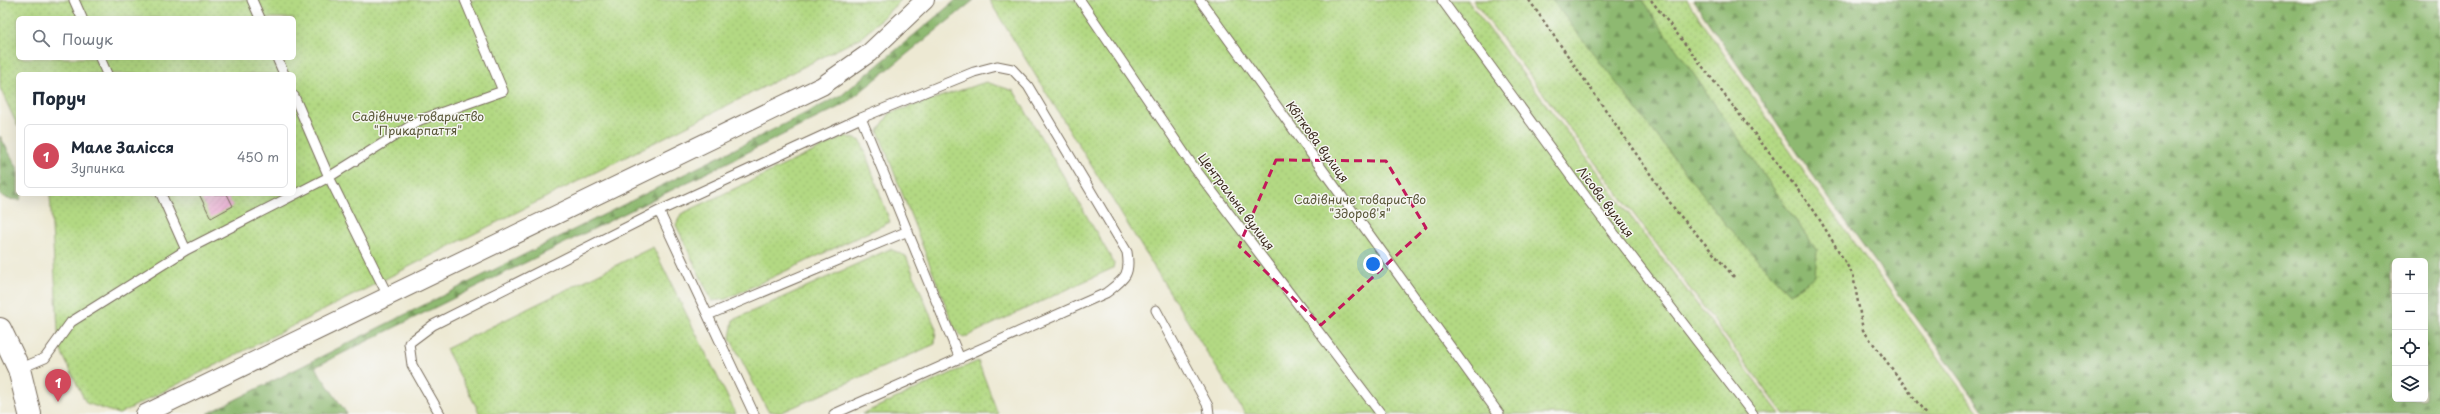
<!DOCTYPE html>
<html lang="uk">
<meta charset="utf-8">
<style>
:root{--surface:#fff;--page:#f2f2f3;--text:#1f2937;--muted:#747a83;--line:#e0e1e3;--accent:#d1495b}
body{margin:0;font-family:"Playpen Sans",sans-serif;background:var(--page);color:var(--text)}
.controls{position:absolute;right:12px;bottom:12px;display:grid;overflow:hidden;border-radius:6px;box-shadow:0 4px 16px #0002}
.controls button{width:36px;height:36px;display:grid;place-items:center;padding:0;border:0;border-bottom:1px solid var(--line);background:var(--surface);color:var(--text);font:20px sans-serif}
.you{position:absolute;left:1373px;top:264px;width:14px;height:14px;margin:-10px;border:3px solid #fff;border-radius:50%;background:#1a73e8;box-shadow:0 0 0 6px #1a73e833}
.badge{display:grid;place-items:center;width:26px;height:26px;border-radius:50%;background:var(--accent);color:#fff;font-size:13px;font-weight:700}
.pin{position:absolute;translate:-50% -33px;filter:drop-shadow(0 1px 2px #0008)}
.pin::after{content:'';position:absolute;top:21px;width:14px;height:12px;background:inherit;clip-path:polygon(0 0,100% 0,50% 100%)}
.list{margin:0;padding:0;list-style:none}
h2{display:flex;justify-content:space-between;align-items:center;height:52px;margin:0;padding:0 16px;font-size:17px}
h2 small{font-size:13px;font-weight:400;color:var(--muted)}
.list li{display:grid;grid-template-columns:26px 1fr auto;gap:12px;align-items:center;box-sizing:border-box;height:64px;margin:0 8px 8px;padding:0 8px;border:1px solid var(--line);border-radius:6px}
.list b{display:block;font-size:15px;white-space:nowrap}
.list p{margin:0;font-size:13px;white-space:nowrap;color:var(--muted)}
.list em{font-size:13px;font-style:normal;color:var(--muted)}
.icon{flex:none;width:22px;height:22px;fill:none;stroke:currentColor;stroke-width:2;stroke-linecap:round;stroke-linejoin:round}
.map{position:relative;flex:none;width:2440px;height:414px;overflow:hidden}
.search{position:absolute;background:var(--surface);box-shadow:0 4px 16px #0002;left:16px;top:16px;width:280px;height:44px;display:flex;align-items:center;gap:10px;box-sizing:border-box;padding:0 14px;border-radius:6px;color:var(--muted);font-size:15px}
.panel{position:absolute;background:var(--surface);box-shadow:0 4px 16px #0002;left:16px;top:72px;width:280px;height:124px;border-radius:6px}
.map>svg:first-child{display:block}
.grass{fill:url(#grass-dots);stroke:#778250;fill-rule:evenodd}
.forest{fill:url(#forest-firs);stroke:#647248;fill-rule:evenodd}
.building{fill:url(#building-hatch)}
.lines{fill:none;stroke-linecap:round;stroke-linejoin:round}
.service-casing{stroke:#796d5d;stroke-width:11}
.minor-casing{stroke:#796d5d;stroke-width:20}
.secondary-casing{stroke:#796d5d;stroke-width:24}
.path{stroke:#796d5d;stroke-width:2.5;stroke-dasharray:3 3;stroke-linecap:butt}
.service{stroke:#fff;stroke-width:9}
.minor{stroke:#fff;stroke-width:18}
.secondary{stroke:#fff;stroke-width:22}
.marked{fill:none;stroke:#c2185b;stroke-width:3;stroke-dasharray:8 5;stroke-linejoin:round}
.labels{text-anchor:middle;stroke-width:3;stroke-linejoin:round;paint-order:stroke}
.park-label{font-size:12px;fill:#595637;stroke:#f6f6f2}
.street-label{font-size:12px;fill:#3b2a1e;stroke:#f6f6f2}
</style>
<div class="map">
<svg width="2440" height="414" viewBox="0 0 2440 414">
<defs>
<pattern id="grass-dots" width="8" height="8" patternUnits="userSpaceOnUse"><rect width="8" height="8" fill="#b3d983"/><path d="M2 2h.1M6 6h.1" fill="none" stroke="#9bba71" stroke-width="1.8" stroke-linecap="round"/></pattern>
<pattern id="forest-firs" width="22" height="20" patternUnits="userSpaceOnUse"><rect width="22" height="20" fill="#8eb971"/><path d="M5 1l3.5 6h-7zM16 11l3.5 6h-7z" fill="#75975c"/></pattern>
<pattern id="building-hatch" width="6" height="6" patternUnits="userSpaceOnUse"><rect width="6" height="6" fill="#eda6d2"/><path d="M-1 1l2-2M0 6l6-6M5 7l2-2" fill="none" stroke="#c187aa"/></pattern>
</defs>
<rect width="100%" height="100%" fill="#f6f6f2"/>
<filter id="ink" filterUnits="userSpaceOnUse"><feTurbulence type="fractalNoise" baseFrequency=".025" numOctaves="2"/><feDisplacementMap in="SourceGraphic" scale="8" xChannelSelector="R" yChannelSelector="G"/><feConvolveMatrix kernelMatrix="1 2 1 2 8 2 1 2 1" color-interpolation-filters="sRGB"/></filter>
<filter id="wash" filterUnits="userSpaceOnUse"><feTurbulence type="fractalNoise" baseFrequency=".012" numOctaves="4" result="noise"/><feDisplacementMap in="SourceGraphic" scale="16" xChannelSelector="R" yChannelSelector="G"/><feGaussianBlur stdDeviation="0.9" result="paint"/><feColorMatrix in="noise" values="0 0 0 0 0 0 0 0 0 0 0 0 0 0 0 0 0 1.4 0 .05"/><feComposite in="paint" operator="in"/></filter>
<g filter="url(#wash)">
<rect width="100%" height="100%" fill="#ede9d3"/>
<path class="grass" d="M0,0H901L862,37L119,414L86,403L59,347L50,194H294V74H18V127L0,88ZM18,18H294V58H18Z
M989,0H1467L1780,414H1245Z
M1473,0H1687L1819,194L1980,414H1784Z
M986,82L1014,91L1114,263L1113,268L963,338L954,327L878,131L890,113Z
M846,136L861,141L890,222L726,299L712,301L676,225L681,214Z
M653,247L736,414H480L446,349Z
M890,249L906,256L936,329L935,344L780,413L768,411L730,338L733,320Z
M978,361L998,414H862Z"/>
<path class="forest" d="M956,0H974L845,104L315,367L347,414H207L842,95Z
M1552,0H1642L1817,251L1815,276L1789,294L1726,225Z
M1693,0H2440V414H1986L1823,190ZM2395,261H2425V399H2395Z
M0,136L18,169V194H22L20,200L8,199L0,195Z"/>
<g id="blocks">
<path class="building" d="M199,194H227L233,206L211,218Z"/>
</g>
</g>
<g filter="url(#ink)">
<use href="#blocks" fill-opacity="0" stroke="#796d5d" stroke-width="1"/>
<g class="lines">
<g class="service-casing">
<path id="service" d="M74,0L82,18
M252,0L260,18
M1080,0L1193,166L1381,414
M1200,0L1499,414
M1442,0L1589,201L1753,414
M100,58L107,74
M277,58L284,74
M294,96L329,177L388,296
M861,118L960,359
M161,194L186,250
M659,211L754,414
M1156,310L1208,406L1209,414
M708,315L908,231
M19,369L45,358L71,322L186,250L329,177L420,120L503,91L465,0
M440,414L412,365L409,343L433,325L659,211L861,118L974,72L997,66L1012,69L1028,86L1127,252C1131,276 1124,279 1106,293L834,414"/>
</g>
<g class="minor-casing">
<path id="minor" d="M145,414L822,86L869,53L925,0"/>
</g>
<g class="secondary-casing">
<path id="secondary" d="M0,329L19,369L30,414"/>
</g>
<path class="path" d="M1529,0L1676,211L1736,279
M1651,0L1815,212L1853,275L1863,330L1926,414"/>
<use href="#service" class="service"/>
<use href="#minor" class="minor"/>
<use href="#secondary" class="secondary"/>
</g>
</g>
<path class="marked" d="M1276,160L1386,161L1426,228L1321,325L1239,246Z"/>
<g class="labels">
<g class="park-label">
<text x="418" y="121">Садівниче товариство<tspan x="418" dy="14">"Прикарпаття"</tspan></text>
<text x="1360" y="204">Садівниче товариство<tspan x="1360" dy="14">"Здоров'я"</tspan></text>
</g>
<g class="street-label">
<text transform="translate(1317 142) rotate(54)" y="4">Квіткова вулиця</text>
<text transform="translate(1236 202) rotate(53)" y="4">Центральна вулиця</text>
<text transform="translate(1605 202) rotate(53)" y="4">Лісова вулиця</text>
</g>
</g>
</svg>
<div class="controls">
<button>+</button>
<button>−</button>
<button><svg class="icon" aria-label="locate" viewBox="0 0 24 24"><circle cx="12" cy="12" r="6"/><path d="M12 2v4M12 18v4M2 12h4M18 12h4"/></svg></button>
<button><svg class="icon" aria-label="layers" viewBox="0 0 24 24"><path d="M12 4l9 5-9 5-9-5zM3 14l9 5 9-5"/></svg></button>
</div>
<div class="you"></div>
<div class="pin badge" style="left:58px;top:402px">1</div>
<div class="search"><svg class="icon" aria-label="search" viewBox="0 0 24 24"><circle cx="10" cy="10" r="6"/><path d="M15 15l6 6"/></svg>Пошук</div>
<section class="panel">
<h2>Поруч<small></small></h2>
<ul class="list">
<li><span class="badge">1</span><div><b>Мале Залісся</b><p>Зупинка</p></div><em>450 m</em></li>
</ul>
</section>
</div>
